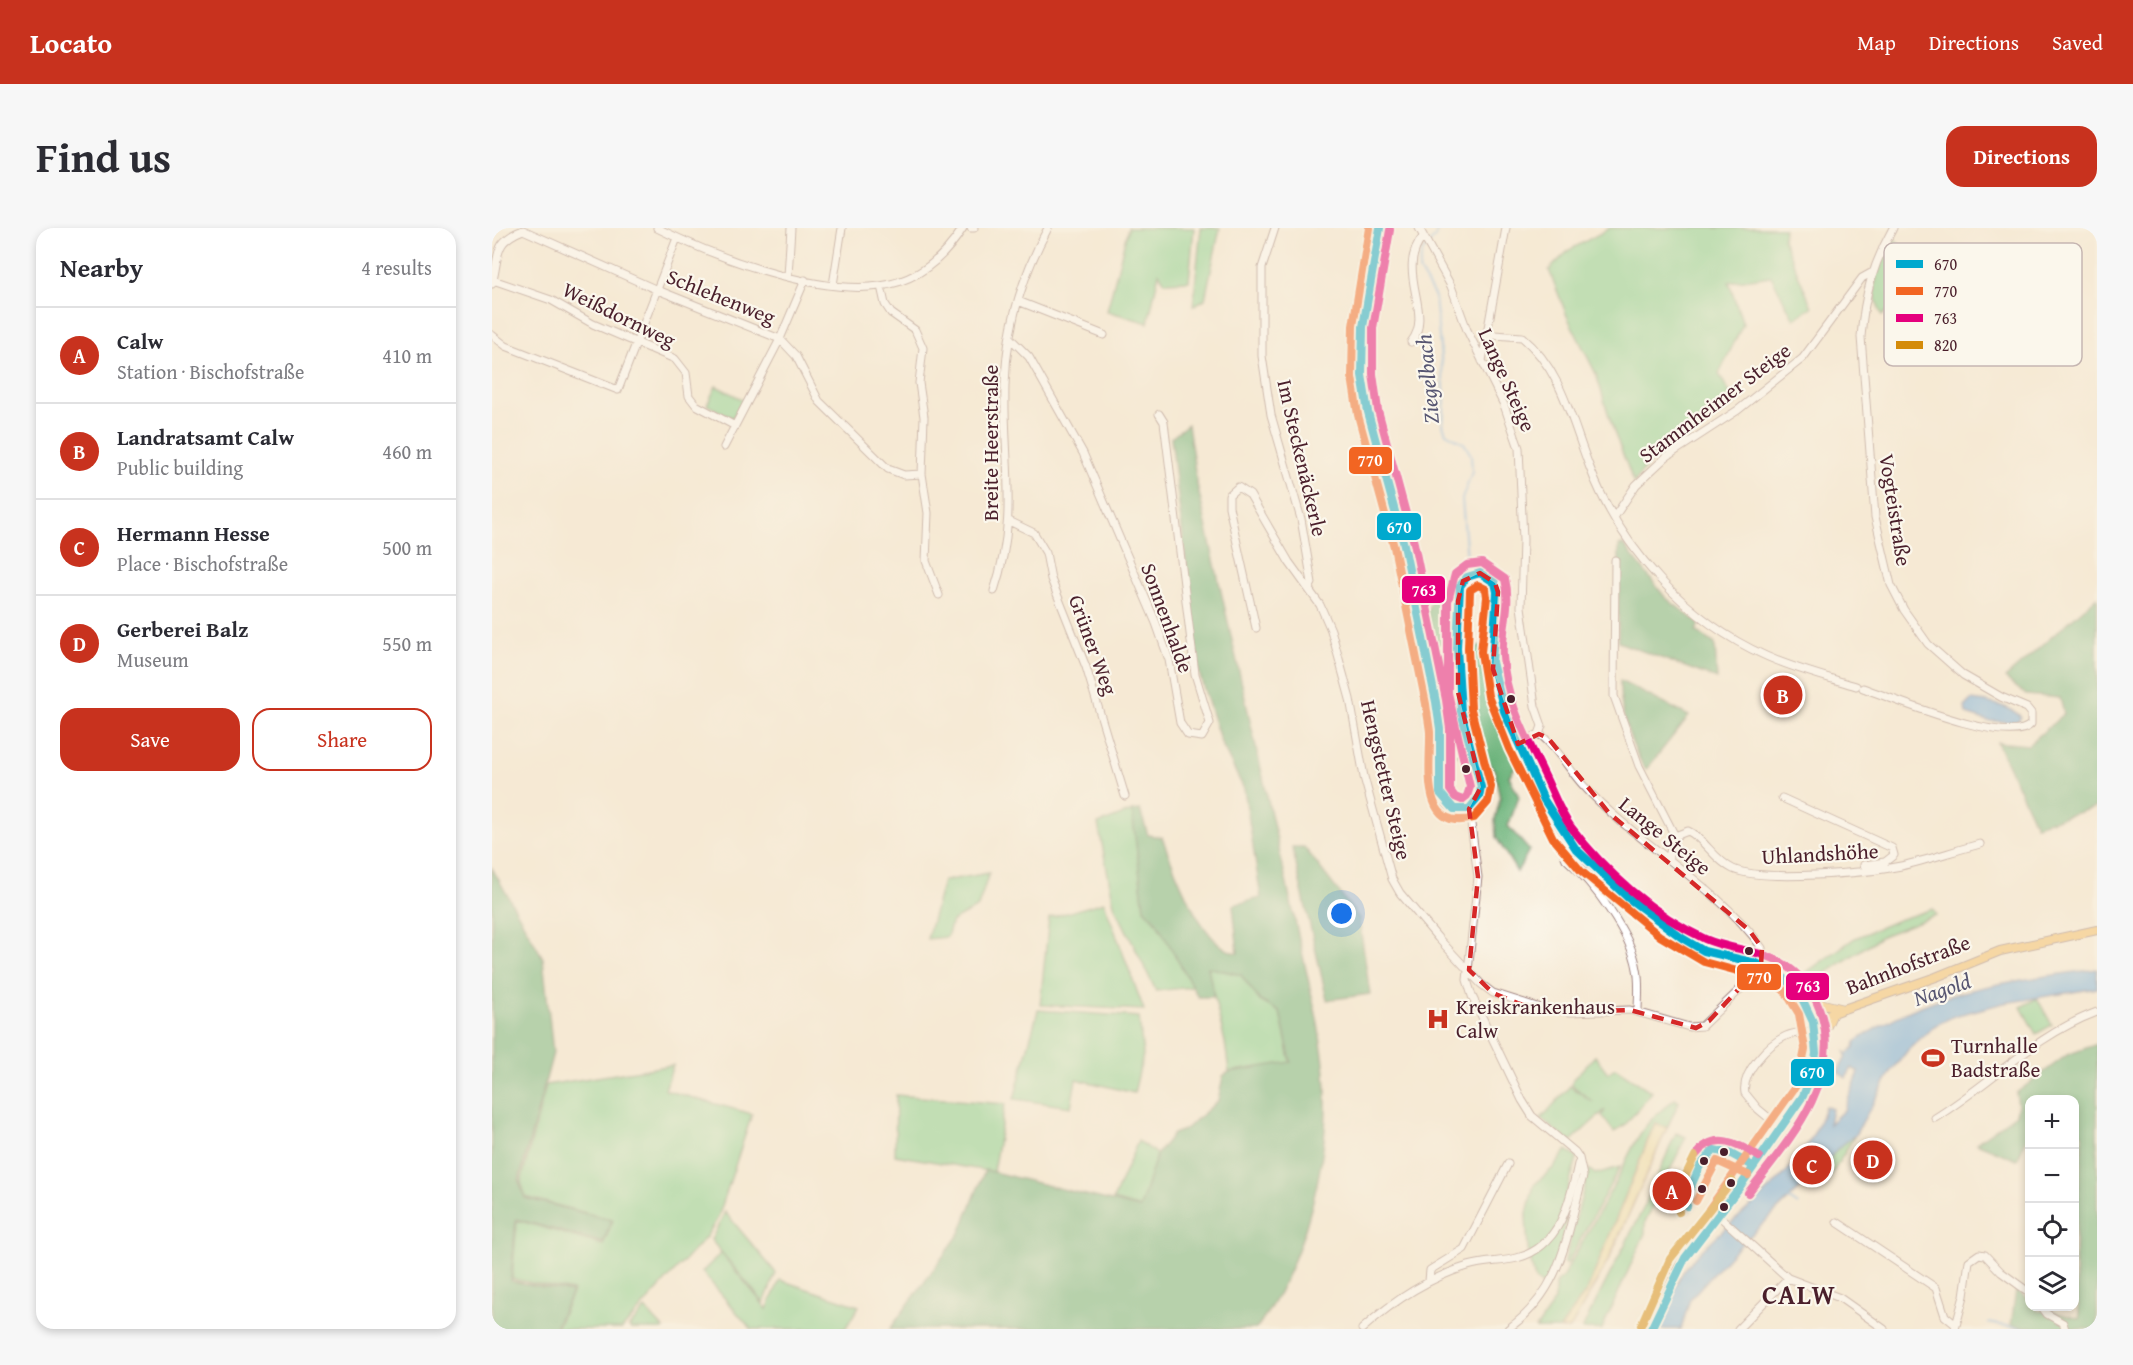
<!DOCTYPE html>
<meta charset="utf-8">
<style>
:root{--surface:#fff;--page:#f7f7f7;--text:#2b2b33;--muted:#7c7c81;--line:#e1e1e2;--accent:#c8321e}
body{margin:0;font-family:"Gentium Book Plus",serif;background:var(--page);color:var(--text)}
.controls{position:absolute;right:18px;bottom:18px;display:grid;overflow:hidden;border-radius:12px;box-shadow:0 3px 9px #0003}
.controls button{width:54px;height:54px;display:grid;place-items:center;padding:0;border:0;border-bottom:2px solid var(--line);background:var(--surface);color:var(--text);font:30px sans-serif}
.you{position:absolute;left:850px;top:686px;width:21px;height:21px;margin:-15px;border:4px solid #fff;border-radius:50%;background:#1a73e8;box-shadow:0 0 0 9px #1a73e833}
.badge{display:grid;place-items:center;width:39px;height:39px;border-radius:50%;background:var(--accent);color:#fff;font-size:20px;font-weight:700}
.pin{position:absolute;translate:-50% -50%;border:3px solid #fff;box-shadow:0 2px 6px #0006}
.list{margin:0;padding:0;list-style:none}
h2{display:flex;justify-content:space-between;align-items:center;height:78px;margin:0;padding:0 24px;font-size:26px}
h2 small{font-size:20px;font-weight:400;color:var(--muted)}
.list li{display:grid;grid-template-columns:39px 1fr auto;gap:18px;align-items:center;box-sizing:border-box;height:96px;padding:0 24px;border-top:2px solid var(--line)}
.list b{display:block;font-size:22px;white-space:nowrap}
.list p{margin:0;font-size:20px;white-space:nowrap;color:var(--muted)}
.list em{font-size:20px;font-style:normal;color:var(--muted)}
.actions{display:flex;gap:12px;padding:18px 24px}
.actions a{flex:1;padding:14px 0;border:2px solid var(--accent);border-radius:18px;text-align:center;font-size:21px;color:var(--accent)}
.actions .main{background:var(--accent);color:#fff}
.icon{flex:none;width:33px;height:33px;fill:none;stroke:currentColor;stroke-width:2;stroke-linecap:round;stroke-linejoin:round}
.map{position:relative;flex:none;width:1605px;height:1101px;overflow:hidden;border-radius:18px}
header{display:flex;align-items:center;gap:36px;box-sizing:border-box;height:84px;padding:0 30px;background:var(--accent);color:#fff}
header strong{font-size:28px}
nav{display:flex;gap:33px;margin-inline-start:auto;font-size:21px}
.intro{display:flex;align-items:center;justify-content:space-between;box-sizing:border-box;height:144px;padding:0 36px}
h1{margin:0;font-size:42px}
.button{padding:15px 27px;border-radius:18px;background:var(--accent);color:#fff;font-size:21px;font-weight:700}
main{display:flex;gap:36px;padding:0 36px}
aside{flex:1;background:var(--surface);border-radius:18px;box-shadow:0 3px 9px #0003}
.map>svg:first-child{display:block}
.green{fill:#84d18f;stroke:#67785d;stroke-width:1.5}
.forest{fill:#6bb37a;stroke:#5a6952;stroke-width:1.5}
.sand{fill:#eeda9e;stroke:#9c7c64;stroke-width:1.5}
.water{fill:#6ba9dd;stroke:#5a6484;stroke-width:1.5}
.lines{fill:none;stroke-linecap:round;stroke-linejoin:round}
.stream{stroke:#6ba9dd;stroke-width:2}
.minor-casing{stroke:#a08480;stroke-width:9}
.major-casing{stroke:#a08480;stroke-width:10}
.minor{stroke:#fff;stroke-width:7}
.major{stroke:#f5c16b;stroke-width:8}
.bus-1-casing{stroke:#fbf7ec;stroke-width:12}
.bus-2-casing{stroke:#fbf7ec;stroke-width:12}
.bus-3-casing{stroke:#fbf7ec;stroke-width:12}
.bus-4-casing{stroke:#fbf7ec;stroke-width:12}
.bus-1{stroke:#00a9ce;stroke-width:8}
.bus-2{stroke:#f26522;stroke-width:8}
.bus-3{stroke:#e5007d;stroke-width:8}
.bus-4{stroke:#d48b09;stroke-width:8}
.marked{fill:none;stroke:#d62828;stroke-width:4.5;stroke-dasharray:12 8;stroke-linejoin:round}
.bus-dot{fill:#4a1f2b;stroke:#fbf7ec;stroke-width:2}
.labels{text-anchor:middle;stroke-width:4.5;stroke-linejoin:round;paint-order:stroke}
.street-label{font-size:21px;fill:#4a1f2b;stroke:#fbf7ec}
.poi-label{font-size:21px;fill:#4a1f2b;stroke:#fbf7ec;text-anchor:start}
.water-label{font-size:22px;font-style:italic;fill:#575672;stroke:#fbf7ec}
.district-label{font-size:27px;font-weight:bold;letter-spacing:1.5px;fill:#4a1f2b;stroke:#fbf7ec}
.key{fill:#fbf7ec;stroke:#c6b6b2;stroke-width:1.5}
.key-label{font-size:16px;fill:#4a1f2b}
.line-badge{stroke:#fbf7ec;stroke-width:2}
.badge-label{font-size:16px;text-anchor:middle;font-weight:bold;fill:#fff}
</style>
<header>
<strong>Locato</strong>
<nav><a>Map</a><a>Directions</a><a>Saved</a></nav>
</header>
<div class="intro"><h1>Find us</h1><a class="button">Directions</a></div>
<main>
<aside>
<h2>Nearby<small>4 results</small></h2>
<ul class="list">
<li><span class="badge">A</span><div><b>Calw</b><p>Station · Bischofstraße</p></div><em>410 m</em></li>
<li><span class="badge">B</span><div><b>Landratsamt Calw</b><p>Public building</p></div><em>460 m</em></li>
<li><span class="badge">C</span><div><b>Hermann Hesse</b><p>Place · Bischofstraße</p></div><em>500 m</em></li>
<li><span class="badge">D</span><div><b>Gerberei Balz</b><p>Museum</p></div><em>550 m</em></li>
</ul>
<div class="actions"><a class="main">Save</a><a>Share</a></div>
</aside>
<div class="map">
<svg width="1605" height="1101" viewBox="0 0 1605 1101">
<rect width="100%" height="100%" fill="#fbf7ec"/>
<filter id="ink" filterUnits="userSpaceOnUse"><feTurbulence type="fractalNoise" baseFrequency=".0167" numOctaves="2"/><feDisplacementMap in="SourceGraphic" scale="12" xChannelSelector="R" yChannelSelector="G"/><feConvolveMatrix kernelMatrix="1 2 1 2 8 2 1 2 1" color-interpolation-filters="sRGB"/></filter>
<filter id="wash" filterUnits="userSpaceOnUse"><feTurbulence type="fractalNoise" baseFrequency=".008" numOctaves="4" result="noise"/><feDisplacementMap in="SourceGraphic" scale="24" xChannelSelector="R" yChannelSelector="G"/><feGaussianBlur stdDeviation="1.35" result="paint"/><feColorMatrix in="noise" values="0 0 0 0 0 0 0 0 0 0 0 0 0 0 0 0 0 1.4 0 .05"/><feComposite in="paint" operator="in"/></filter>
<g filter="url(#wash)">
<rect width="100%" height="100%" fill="#f6e9d4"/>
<path class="green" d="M636,0H702L697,53L673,54L667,45L656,95L615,83Z
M709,0H728L713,71L701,78Z
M1118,0H1292L1291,11L1320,79L1302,91L1279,48L1237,54L1251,96L1227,146L1244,176L1169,224L1158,233L1142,255L1121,201L1104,146L1075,88L1057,42L1077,22Z
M1401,10L1435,45L1390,88C1375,58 1387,38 1401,10Z
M224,158L252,172L240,190L215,177Z
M640,583L652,681L664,693L701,759L664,763L622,677L606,596Z
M497,645L486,679L460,693L455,709L435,711L451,653Z
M612,674L652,782L548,777L557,690Z
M1441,681L1444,687L1390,708L1319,755L1312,746L1363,710L1406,692Z
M715,739L749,747L768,773L788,784L799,835L737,844L733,814Z
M1545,770L1560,797L1544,806L1529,779Z
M546,782L647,789L651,827L642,865L584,851L579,879L522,871Z
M1103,828L1116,845L1123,840L1160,864L1133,897L1122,904L1110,888L1113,882L1078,914L1049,891L1078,858L1101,874L1080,857L1081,851Z
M181,837L173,862L260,886L226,990L214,1009L130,1101H64L81,1063L20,1051L25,992L111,1017L121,992L34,969L29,954L54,857Z
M404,867L513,876L501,944L403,927Z
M1183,871L1187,874L1175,900L1163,895L1096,1061L1068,1101H1044L1063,1072V1056L1070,1050C1087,1020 1104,990 1120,960C1143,919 1142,901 1183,871Z
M1184,905L1194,909L1153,994V1005L1110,1101H1090L1152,979Z
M1363,907L1336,953L1332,946L1334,941L1330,940L1345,921Z
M646,913L665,926L648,980L621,972Z
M1075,922L1085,930L1068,988L1075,991L1061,1047L1055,1059L1043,1052L1036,1021L1034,989L1042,957L1061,940Z
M1128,939L1075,1036L1072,1035L1097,941L1103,946Z
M233,984L284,1045L272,1075L219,1012Z
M229,1025L275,1081L288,1052L367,1078L353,1101H259L210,1044Z
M153,1081L172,1101H139L137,1099Z"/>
<path class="forest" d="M696,196L705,256L826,795C828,811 832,828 833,845C840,926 813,1036 764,1101H398L468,1005L493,942L648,980L665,926L681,906L692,902L726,873L731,848L737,844L799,834L788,784L768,773L749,747L716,739L722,769H706L664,693L652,681L640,583L648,582L656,607L670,609C682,640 710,721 746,725L741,677L769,670L752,561L729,515L707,445L679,209Z
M1127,317H1132L1173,369L1207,396L1204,403L1223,416L1225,451L1126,414Z
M965,349L959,363V470L969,527L957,526L955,491L935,383L947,355Z
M1605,369V579L1544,597L1505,514L1536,517L1572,486L1568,470L1534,467L1513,450Z
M990,418L999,476L1026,535L1017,548L1027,569L1016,598L1037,622L1025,644L1004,609L1003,591L1008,571L1003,544L990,524L977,477L976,428L984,419Z
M1128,453L1197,488L1154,542C1138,517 1127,482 1128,453Z
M800,619H812L867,690L878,766L835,772Z
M0,640L51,730L61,825L27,953L33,970L120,992L111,1015L24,991L19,1053L80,1064L62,1101H0Z
M1605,816V1101H1553L1519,1097L1524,1062L1537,1071L1538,1078L1543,1079L1546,1083L1555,1082L1588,1091C1578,1029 1586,969 1591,907L1583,898L1582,872H1538L1537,909L1533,914L1525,932L1484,915L1524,886L1526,877L1524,865L1575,827Z"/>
<path class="sand" d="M1163,895L1175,900L1117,1031L1078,1101H1068L1096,1061Z"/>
<path class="water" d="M1479,472C1494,473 1519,478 1529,489L1525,494L1496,493L1474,486L1473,478Z
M1605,741V760L1512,775L1462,788L1442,798L1416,822L1399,844L1363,907L1345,921L1330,940L1239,1026L1198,1071L1189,1101H1166C1175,1079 1182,1053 1198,1035C1244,982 1312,950 1333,878L1340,881L1337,896L1352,882L1367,844L1360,840L1354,850L1346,844L1354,829L1353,824L1355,826L1362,820L1363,814C1439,760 1515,754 1605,741Z"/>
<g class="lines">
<path class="stream" d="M946,0L943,9L930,24L927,42L943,69L953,170L951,197L954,205L972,215L979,227L980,244L970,271L975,331
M1296,970L1306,977
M1495,1095L1535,1101"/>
</g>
</g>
<g filter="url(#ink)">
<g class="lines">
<g class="minor-casing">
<path id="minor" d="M165,0C223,29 324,67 388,58C425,53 452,30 471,0
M479,0H482
M783,0L770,40V128L779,187L809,291L820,355L817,361
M927,0L959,58L975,102L1012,177L1027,220L1031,312L1029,379L1043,478L1050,498L1047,506L1026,516
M296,48L299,0
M1,52L59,72L101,96L183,131L194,145L197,168L204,177L243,198
M0,56C8,28 0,14 31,2L163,61L288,111L304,128L327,173L396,241L412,247L430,246
M341,57L350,0
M389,58L393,76L399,85L423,102L431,120L427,155L432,189L430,246L436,285L434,333L447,367
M526,73L612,107
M0,107L14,118L126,162L185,10
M996,109L1002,107L1030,109C1070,142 1080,195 1098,240C1129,321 1195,393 1274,428C1303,441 1334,449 1364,458
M518,110L537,129L591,225L664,395L677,432L688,495L696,507L710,509L718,495L703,446L672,194L667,186
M919,114C943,85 902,43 931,9
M990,133L1014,0
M232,219L288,111L313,52
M1123,288L1144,257L1174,229L1246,182L1311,130L1370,50L1379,45
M517,293L542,305L554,325L559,351L594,439L633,568
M1123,332L1122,468L1147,538L1183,608L1176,631
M502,363C527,288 511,233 513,158C514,103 530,48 556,0
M764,400L737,279V267L746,259L758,267L797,334L828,377L839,402L858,471L872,549L900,651L908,665L946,710L989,756L1001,765L1045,779L1078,784L1138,782L1197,799L1210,798L1263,747L1269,737L1270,720C1223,654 1145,617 1091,557C1079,544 1060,513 1047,506
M1371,460C1399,470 1519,520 1539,496V485L1535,480L1509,469L1471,447L1436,416L1412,382L1399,357L1383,289L1369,109C1372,68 1381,36 1401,0
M1290,570L1400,620L1402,627L1393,634L1372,637
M977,581L986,649L975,752L980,768L1030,872L1040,888L1083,924L1087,930L1091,948C1074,1008 1071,1062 1016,1101
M1183,608L1196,603C1211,609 1222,632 1241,641C1270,654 1375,645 1409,638C1436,632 1461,623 1488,616
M1079,616L1072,626L1074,631C1101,655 1139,705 1145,741C1148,755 1146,770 1146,784
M1443,890C1498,856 1543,807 1605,784
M1289,900L1266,881L1253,865C1249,845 1276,816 1294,808C1303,804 1312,804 1322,803
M1226,987L1296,1050L1348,1070L1392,1101
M1345,994L1444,1060L1453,1088L1464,1097
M937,1053L938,1042L972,1021L1016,936
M1549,1078L1555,1086L1571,1095L1573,1101
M870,1101C900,1074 936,1050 976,1038C992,1033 1009,1034 1025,1030C1068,1019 1078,974 1086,936
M1246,1101L1296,1050
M1463,1101L1472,1068L1477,1033L1487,1026L1493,1027L1509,1044L1538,1065"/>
</g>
<g class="major-casing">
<path id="major" d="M888,0L871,99L870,147L876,184L912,317L944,474L948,501V565L956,577L962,581H977L987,569L989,559L969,483L965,420L968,358L975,349L988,345L1003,355C1012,379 998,408 1000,434C1004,486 1061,603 1099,637C1132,667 1165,697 1204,719C1225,730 1250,730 1273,738C1313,752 1330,801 1322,840C1316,867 1297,888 1282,910C1266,932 1252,955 1235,976C1223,991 1210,1004 1199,1020C1181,1045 1171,1073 1159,1101
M1311,771L1352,781
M1320,792L1444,749L1508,723L1605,702
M1325,820L1341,785"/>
</g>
<use href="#minor" class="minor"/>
<use href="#major" class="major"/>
<g class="bus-1-casing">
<path id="bus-1" d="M888,0L871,99L870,147L876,184L912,317L944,474L948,501V565L962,581H977L987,569L989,559L969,483L965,420L968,358L975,349L988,345L1003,355L1005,364L1000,434L1012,483L1052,572L1084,621L1136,670L1190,710L1212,723L1264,735L1287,745L1308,766L1321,794L1324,825L1322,840L1311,868L1247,960L1193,1030L1159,1101
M1195,978L1192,974L1208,938L1222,922L1239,926L1261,938"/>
</g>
<g class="bus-2-casing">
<path id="bus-2" d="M877,0L861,98L860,149L866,187L902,319L934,476C935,485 937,495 938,504C939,536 926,605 982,590L996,574L999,559L979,481L976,420L978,362L986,357L994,361L995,369L989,424L996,468L1017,521L1061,610L1089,643L1168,708L1212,734L1275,751L1293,763L1307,786L1313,821L1306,855L1217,981
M1204,973L1225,933L1256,947"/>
</g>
<g class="bus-3-casing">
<path id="bus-3" d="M898,2L881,100V146L886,182L922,315L954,472L958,501V562L963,569L970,572L975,568L978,559L956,465V373L963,346L975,337L990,335L1013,351C1020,378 1009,401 1011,428C1013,470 1034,508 1052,546C1061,564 1067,583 1079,599C1112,643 1163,688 1213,711C1240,723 1270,721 1295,738C1312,750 1324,768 1330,789C1349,857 1294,915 1256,965
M1204,927C1222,902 1246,915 1267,929"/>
</g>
<g class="bus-4-casing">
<path id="bus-4" d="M1187,984L1182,971L1203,928
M1149,1097L1178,1031L1240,953"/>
</g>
<use href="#bus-1" class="bus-1"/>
<use href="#bus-2" class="bus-2"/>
<use href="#bus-3" class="bus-3"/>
<use href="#bus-4" class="bus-4"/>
</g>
</g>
<path d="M0 0H1605V1101H0ZM988,345L1003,355L1006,364L1001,441L1026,516L1047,506L1056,510L1117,585L1257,702L1270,720L1269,737L1217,793L1204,800L1138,782L1078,784L1028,776L1001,765L977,742L986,649L977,581L989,559L966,464V373L971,353Z" fill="#f6e9d4" fill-opacity=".55" fill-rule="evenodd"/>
<path class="marked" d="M988,345L1003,355L1006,364L1001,441L1026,516L1047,506L1056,510L1117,585L1257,702L1270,720L1269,737L1217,793L1204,800L1138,782L1078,784L1028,776L1001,765L977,742L986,649L977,581L989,559L966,464V373L971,353Z"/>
<defs>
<g id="hospital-bare" transform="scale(1.8)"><path d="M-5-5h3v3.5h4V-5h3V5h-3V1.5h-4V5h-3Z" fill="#c8321e" stroke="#fbf7ec" stroke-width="2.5" paint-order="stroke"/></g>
<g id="stadium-bare" transform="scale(1.8)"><path d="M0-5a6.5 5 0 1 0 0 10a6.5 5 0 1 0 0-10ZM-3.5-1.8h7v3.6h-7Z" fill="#c8321e" stroke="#fbf7ec" stroke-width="2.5" paint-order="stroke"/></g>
</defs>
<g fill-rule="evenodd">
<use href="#hospital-bare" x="946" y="791"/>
<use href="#stadium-bare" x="1441" y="830"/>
</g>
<g class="bus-dot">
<circle cx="1019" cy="471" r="5"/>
<circle cx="974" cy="541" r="5"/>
<circle cx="1257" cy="723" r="5"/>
<circle cx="1232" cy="924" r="5"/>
<circle cx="1212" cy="933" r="5"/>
<circle cx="1239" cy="955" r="5"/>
<circle cx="1210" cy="961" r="5"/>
<circle cx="1232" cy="979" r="5"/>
</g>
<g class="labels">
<g class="street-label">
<text transform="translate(229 69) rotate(22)" y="7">Schlehenweg</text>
<text transform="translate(127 87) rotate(26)" y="7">Weißdornweg</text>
<text transform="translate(1015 152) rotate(66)" y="7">Lange Steige</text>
<text transform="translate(1223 175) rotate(-37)" y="7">Stammheimer Steige</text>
<text transform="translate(499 215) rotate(-90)" y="7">Breite Heerstraße</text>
<text transform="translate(810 230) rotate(77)" y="7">Im Steckenäckerle</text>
<text transform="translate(1403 282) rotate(81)" y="7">Vogteistraße</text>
<text transform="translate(675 390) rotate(70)" y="7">Sonnenhalde</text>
<text transform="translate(601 417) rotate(70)" y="7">Grüner Weg</text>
<text transform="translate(894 552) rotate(77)" y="7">Hengstetter Steige</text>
<text transform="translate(1173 608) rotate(39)" y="7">Lange Steige</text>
<text transform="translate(1328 626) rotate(-3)" y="7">Uhlandshöhe</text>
<text transform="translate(1416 737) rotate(-21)" y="7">Bahnhofstraße</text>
</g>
<g class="poi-label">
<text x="964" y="786">Kreiskrankenhaus<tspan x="964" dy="24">Calw</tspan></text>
<text x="1459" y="825">Turnhalle<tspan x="1459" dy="24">Badstraße</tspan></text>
</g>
<g class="water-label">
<text transform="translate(935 151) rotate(-95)" y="8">Ziegelbach</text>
<text transform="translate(1450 761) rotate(-19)" y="8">Nagold</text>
</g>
<g class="district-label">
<text x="1307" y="1076">CALW</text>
</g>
</g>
<rect x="1392" y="15" width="198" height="123" rx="9" class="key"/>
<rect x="1404" y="32" width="27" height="8" fill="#00a9ce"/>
<rect x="1404" y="59" width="27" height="8" fill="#f26522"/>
<rect x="1404" y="86" width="27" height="8" fill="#e5007d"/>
<rect x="1404" y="113" width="27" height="8" fill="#d48b09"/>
<g class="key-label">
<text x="1442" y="42">670</text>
<text x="1442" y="69">770</text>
<text x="1442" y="96">763</text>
<text x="1442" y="123">820</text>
</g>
<g class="line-badge">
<rect x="856" y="218" width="45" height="29" rx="6" fill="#f26522"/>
<rect x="884" y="284" width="46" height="29" rx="6" fill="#00a9ce"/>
<rect x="909" y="347" width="45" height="29" rx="6" fill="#e5007d"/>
<rect x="1244" y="735" width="46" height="28" rx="6" fill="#f26522"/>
<rect x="1293" y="744" width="45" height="29" rx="6" fill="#e5007d"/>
<rect x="1298" y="830" width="45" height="29" rx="6" fill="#00a9ce"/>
</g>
<g class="badge-label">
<text x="878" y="238">770</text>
<text x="907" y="305">670</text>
<text x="932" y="368">763</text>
<text x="1267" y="755">770</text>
<text x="1316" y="764">763</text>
<text x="1320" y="850">670</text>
</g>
</svg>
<div class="controls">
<button>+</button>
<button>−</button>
<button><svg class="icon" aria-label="locate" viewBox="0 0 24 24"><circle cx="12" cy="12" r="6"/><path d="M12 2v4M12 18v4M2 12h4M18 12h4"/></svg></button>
<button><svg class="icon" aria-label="layers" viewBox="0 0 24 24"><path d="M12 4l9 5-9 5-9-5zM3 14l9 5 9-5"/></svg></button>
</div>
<div class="you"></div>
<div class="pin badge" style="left:1180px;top:963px">A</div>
<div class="pin badge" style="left:1291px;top:467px">B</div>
<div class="pin badge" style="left:1320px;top:937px">C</div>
<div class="pin badge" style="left:1381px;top:932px">D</div>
</div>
</main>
